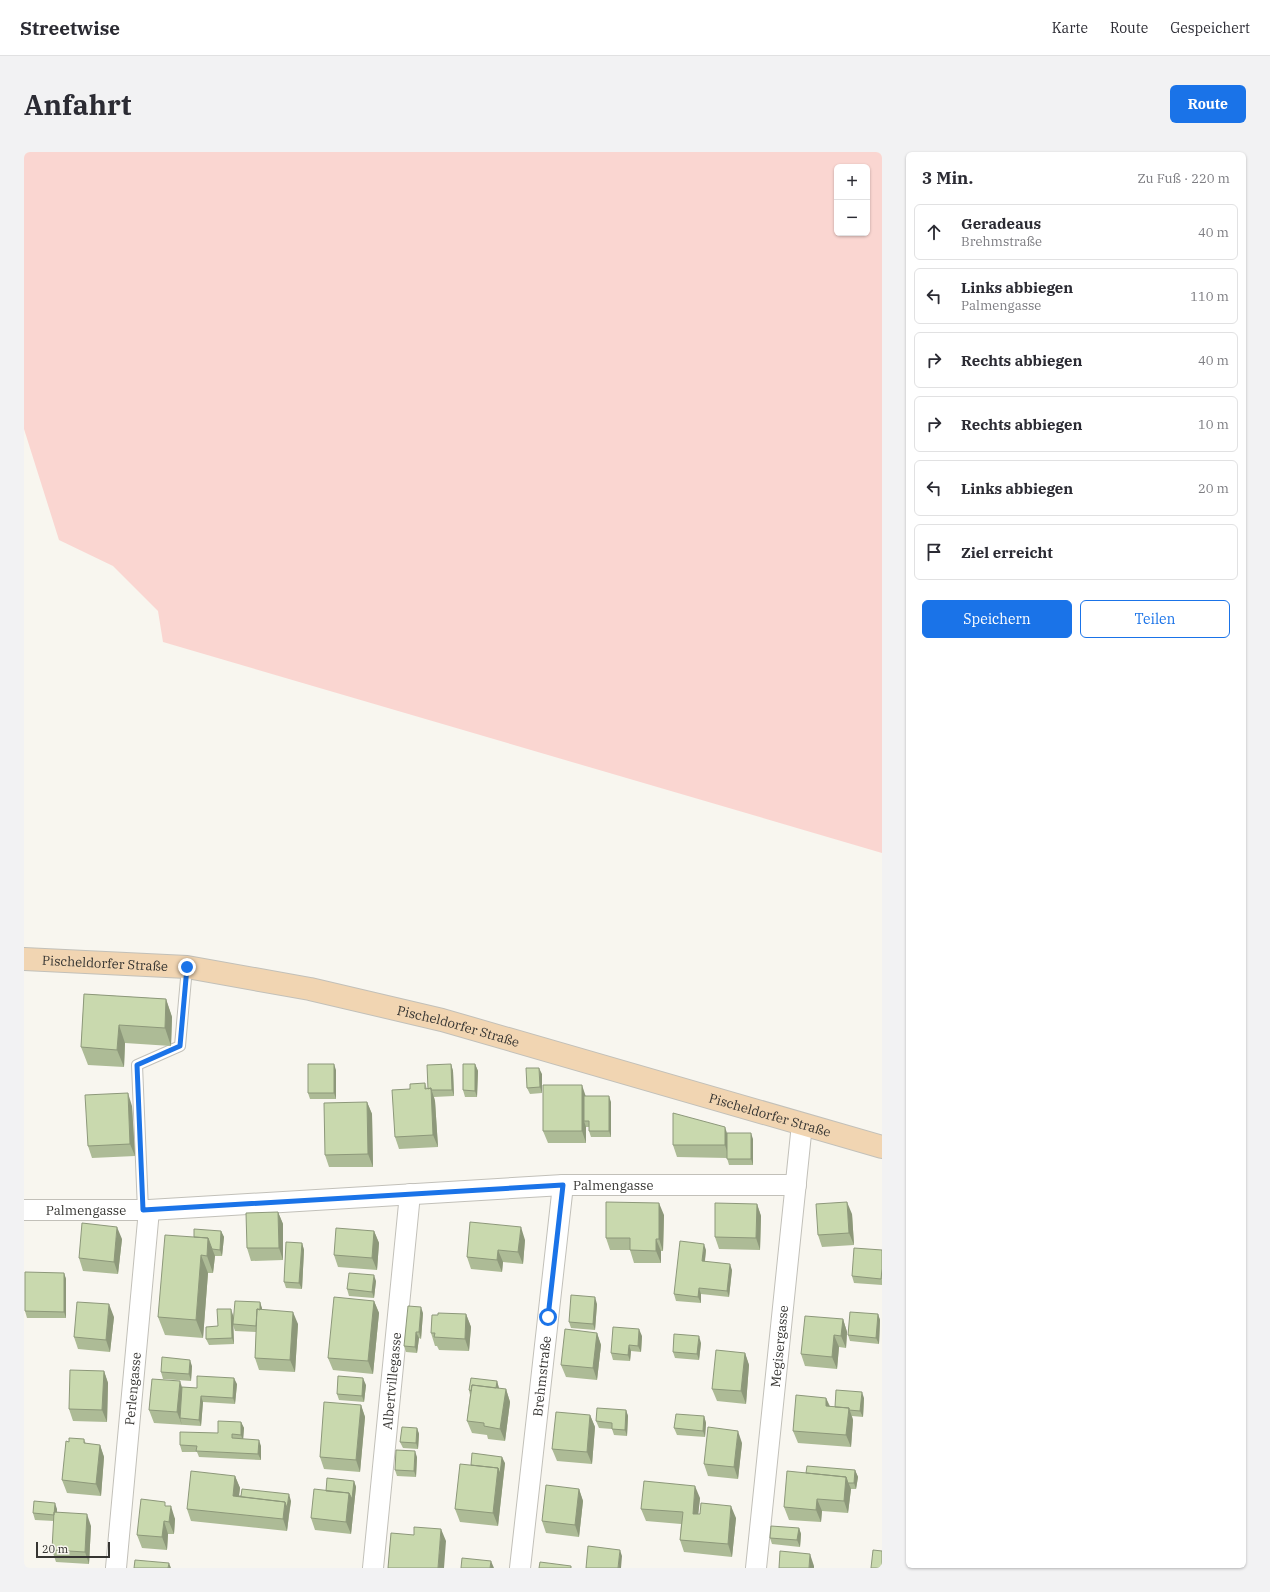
<!DOCTYPE html>
<html lang="de">
<meta charset="utf-8">
<style>
:root{--surface:#fff;--page:#f2f2f3;--text:#2b2b33;--muted:#7c7c81;--line:#e1e1e2;--accent:#1a73e8}
body{margin:0;font-family:"IBM Plex Serif",serif;background:var(--page);color:var(--text)}
.controls{position:absolute;right:12px;top:12px;display:grid;overflow:hidden;border-radius:6px;box-shadow:0 1px 3px #0004}
.controls button{width:36px;height:36px;display:grid;place-items:center;padding:0;border:0;border-bottom:1px solid var(--line);background:var(--surface);color:var(--text);font:20px sans-serif}
.scale{position:absolute;left:12px;bottom:10px;width:74px;box-sizing:border-box;padding-left:4px;border:2px solid #363532;border-top:0;font-size:11px;line-height:14px;white-space:nowrap;color:#363532;-webkit-text-stroke:3px #f8f6ef;paint-order:stroke}
.stop{position:absolute;width:12px;height:12px;margin:-9px;border:3px solid #1a73e8;border-radius:50%;background:#fff}
.stop.end{background:#1a73e8;border-color:#fff;box-shadow:0 1px 4px #0008}
.list{margin:0;padding:0;list-style:none}
h2{display:flex;justify-content:space-between;align-items:center;height:52px;margin:0;padding:0 16px;font-size:17px}
h2 small{font-size:13px;font-weight:400;color:var(--muted)}
.list li{display:grid;grid-template-columns:26px 1fr auto;gap:12px;align-items:center;box-sizing:border-box;height:56px;margin:0 8px 8px;padding:0 8px;border:1px solid var(--line);border-radius:6px}
.list b{display:block;font-size:15px;white-space:nowrap}
.list p{margin:0;font-size:13px;white-space:nowrap;color:var(--muted)}
.list em{font-size:13px;font-style:normal;color:var(--muted)}
.actions{display:flex;gap:8px;padding:12px 16px}
.actions a{flex:1;padding:9px 0;border:1px solid var(--accent);border-radius:6px;text-align:center;font-size:14px;color:var(--accent)}
.actions .main{background:var(--accent);color:#fff}
.icon{flex:none;width:22px;height:22px;fill:none;stroke:currentColor;stroke-width:2;stroke-linecap:round;stroke-linejoin:round}
.map{position:relative;flex:none;width:858px;height:1416px;overflow:hidden;border-radius:6px}
header{display:flex;align-items:center;gap:24px;box-sizing:border-box;height:56px;padding:0 20px;background:var(--surface);border-bottom:1px solid var(--line)}
header strong{font-size:19px}
nav{display:flex;gap:22px;margin-inline-start:auto;font-size:14px}
.intro{display:flex;align-items:center;justify-content:space-between;box-sizing:border-box;height:96px;padding:0 24px}
h1{margin:0;font-size:28px}
.button{padding:10px 18px;border-radius:6px;background:var(--accent);color:#fff;font-size:14px;font-weight:700}
main{display:flex;gap:24px;padding:0 24px}
aside{flex:1;background:var(--surface);border-radius:6px;box-shadow:0 1px 3px #0004}
.map>svg:first-child{display:block}
.green{fill:#fad6d1;fill-rule:evenodd}
.lines{fill:none;stroke-linecap:round;stroke-linejoin:round}
.lane-casing{stroke:#c2c0b9;stroke-width:12}
.street-casing{stroke:#c2c0b9;stroke-width:22}
.secondary-casing{stroke:#c2c0b9;stroke-width:24}
.lane{stroke:#fff;stroke-width:10}
.street{stroke:#fff;stroke-width:20}
.secondary{stroke:#f1d5b2;stroke-width:22}
.wall{fill:#adbb96}
.shaded-wall{fill:#8d987a}
.building{fill:#c9d9ae;stroke:#8d987a}
.route{stroke:#1a73e8;stroke-width:5}
.labels{text-anchor:middle;stroke-width:3;stroke-linejoin:round;paint-order:stroke}
.street-label{font-size:13px;fill:#363532;stroke:#f8f6ef}
</style>
<header>
<strong>Streetwise</strong>
<nav><a>Karte</a><a>Route</a><a>Gespeichert</a></nav>
</header>
<div class="intro"><h1>Anfahrt</h1><a class="button">Route</a></div>
<main>
<div class="map">
<svg width="858" height="1416" viewBox="0 0 858 1416">
<rect width="100%" height="100%" fill="#f8f6ef"/>
<path class="green" d="M0,0H858V701L139,490L134,459L89,414L35,388L0,277ZM813,15H843V81H813Z"/>
<g class="lines">
<g class="lane-casing">
<path id="lane" d="M119,1058L113,913L156,894L163,815"/>
</g>
<g class="street-casing">
<g id="street">
<path id="s1" d="M0,1058H125L539,1033H772"/>
<path id="s2" d="M92,1416L125,1058"/>
<path id="s3" d="M349,1416L386,1042"/>
<path id="s4" d="M496,1416L539,1033"/>
<path id="s5" d="M732,1416L778,972"/>
</g>
</g>
<g class="secondary-casing">
<g id="secondary">
<path id="s6" d="M0,807L163,815L286,837L418,868L858,995"/>
</g>
</g>
<use href="#lane" class="lane"/>
<use href="#street" class="street"/>
<use href="#secondary" class="secondary"/>
</g>
<path class="wall" d="M60,842L142,847L148,865L147,894L101,891L100,915L64,913L57,895Z
M427,912L429,919L430,944L410,945L411,949L414,995L375,997L371,985L386,937L401,931L403,937H404Z
M451,912L454,919L453,945H441L439,938Z
M312,918V947H286L284,941Z
M518,922V941L506,942L503,936Z
M562,944L587,950V985H567L565,979V975H562V991H524L519,979Z
M343,950L348,962L349,1015H305L301,1003Z
M108,954L111,1004L68,1006L64,994Z
M703,981L729,987V1013H705L703,1006L653,1005L649,993Z
M733,1052L737,1064L736,1098L695,1097L691,1085Z
M254,1060L259,1072V1108L227,1109L223,1096Z
M828,1062L830,1093L798,1095L794,1083Z
M640,1063L639,1099H637V1111H610L606,1098H586L582,1086Z
M197,1079L200,1085L198,1104H191L189,1121H184L179,1186L141,1183L134,1165L170,1085Z
M350,1079L355,1091L353,1118L314,1115L310,1103Z
M98,1087L94,1122L59,1119L55,1106Z
M501,1088L499,1112L479,1110L478,1120L447,1117L443,1105Z
M278,1091L280,1098L278,1137L262,1136L260,1130Z
M682,1098L681,1109L708,1118L705,1145L677,1142V1151L652,1149L650,1142Z
M858,1098V1133L830,1131L828,1124Z
M40,1121L42,1127V1166H3L1,1159Z
M352,1129L350,1146L325,1144L323,1137Z
M350,1149L355,1161L349,1222L309,1218L304,1206Z
M236,1150L238,1158L274,1172L271,1220L235,1218L231,1206L232,1180L211,1179L209,1173L210,1192L185,1193L182,1187L194,1174L209,1163V1172Z
M573,1152L571,1178L547,1176L545,1170Z
M399,1161L397,1187L395,1186L393,1201L382,1200L380,1194Z
M442,1162L447,1175L445,1199L415,1198L413,1194H411L407,1181L414,1163Z
M854,1162L856,1168L855,1192L826,1189L824,1183Z
M90,1165L86,1200L54,1197L50,1185Z
M819,1167L823,1180L822,1196L815,1195L813,1217L781,1214L777,1202Z
M573,1181L577,1193L573,1228L542,1225L537,1213Z
M618,1184L617,1200L607,1199L606,1209L589,1208L587,1201Z
M677,1191L675,1208L651,1206L649,1200Z
M721,1201L725,1213L722,1252L693,1249L688,1237Z
M168,1214L167,1229L139,1227L137,1220Z
M80,1219L84,1231L83,1270L49,1269L45,1257Z
M473,1229L475,1237H482L486,1250L481,1289L464,1287L463,1283L448,1281L443,1269L446,1243L445,1238Z
M213,1232L211,1252L179,1250L177,1274L130,1271L125,1258L158,1235L173,1236Z
M342,1233L340,1250L315,1248L313,1242Z
M802,1246L806,1254L811,1255L840,1246L839,1265L828,1264L829,1268L827,1295L774,1291L769,1279Z
M337,1253L341,1265L336,1320L300,1317L296,1305Z
M602,1258L604,1264L603,1284L590,1283L588,1277L575,1276L572,1269Z
M566,1263L571,1275L568,1312L533,1309L528,1297Z
M680,1264L682,1271L681,1285L653,1283L650,1276Z
M217,1270L220,1276L219,1287L237,1294V1308L175,1305L173,1300H158L156,1293L194,1281Z
M393,1276L395,1282L394,1297L379,1296L376,1290Z
M60,1287L62,1292L76,1293L80,1305L77,1344L43,1341L38,1328L45,1290Z
M718,1291L714,1327L684,1324L680,1312Z
M393,1305L392,1325L373,1324L371,1318Z
M481,1311L474,1374L436,1370L431,1357L447,1313Z
M831,1318L834,1325L832,1337H827L824,1361L798,1359L797,1370L765,1368L760,1355L782,1321Z
M211,1324L216,1336L215,1344L267,1349L263,1379L167,1369L163,1357Z
M330,1329L332,1335L327,1382L291,1378L287,1366L302,1339Z
M555,1337L559,1349L555,1385L522,1381L518,1369Z
M676,1346L674,1362L712,1366L708,1405L660,1400L656,1388L657,1372L622,1369L617,1357Z
M143,1354L151,1367L150,1382H144L143,1398L118,1396L113,1383Z
M33,1357V1360L67,1374L65,1412L32,1410L28,1398L30,1369L11,1368L9,1361Z
M775,1376L777,1382L776,1395L748,1392L746,1386Z"/>
<path class="shaded-wall" d="M142,847L148,865L147,894L141,876Z
M95,873L101,891L100,915L93,898Z
M310,912L312,918V947L310,941Z
M427,912L429,919L430,944L428,938Z
M451,912L454,919L453,945L451,939Z
M515,916L518,922V941L516,935Z
M558,933L562,945L560,969L562,975V991L558,979Z
M407,936L411,949L414,995L409,983Z
M104,941L108,954L111,1004L106,992Z
M585,944L587,950V985L585,979Z
M343,950L348,962L349,1015L344,1002Z
M701,975L705,987V1006L701,993Z
M727,981L729,987V1013L727,1007Z
M823,1050L828,1062L830,1093L825,1081Z
M635,1051L640,1063L639,1099L635,1087Z
M733,1052L737,1064L736,1098L732,1086Z
M254,1060L259,1072V1108L255,1096Z
M93,1075L98,1087L94,1122L90,1110Z
M497,1075L501,1088L499,1112L494,1100Z
M197,1079L200,1085L198,1104L196,1098Z
M350,1079L355,1091L353,1118L348,1106Z
M184,1086L191,1104L189,1121L183,1104Z
M632,1087L637,1099V1111L632,1099Z
M278,1091L280,1098L278,1137L275,1131Z
M680,1092L682,1098L680,1115L678,1109Z
M474,1098L479,1110L478,1120L473,1108Z
M177,1103L184,1121L179,1186L172,1168Z
M706,1112L708,1118L705,1145L703,1139Z
M40,1121L42,1127V1166L40,1160Z
M350,1123L352,1129L350,1146L348,1140Z
M675,1136L677,1142V1151L674,1145Z
M571,1145L573,1152L571,1178L569,1172Z
M350,1149L355,1161L349,1222L344,1209Z
M236,1150L238,1156L237,1180L235,1174Z
M85,1152L90,1165L86,1200L82,1188Z
M397,1155L399,1161L397,1187L395,1180Z
M207,1157L209,1163L210,1192L208,1186Z
M269,1160L274,1172L271,1220L266,1208Z
M442,1162L447,1175L445,1199L441,1187Z
M854,1162L856,1168L855,1192L852,1186Z
M819,1167L823,1180L822,1196L817,1184Z
M615,1177L618,1184L617,1200L614,1194Z
M392,1180L395,1186L393,1201L391,1195Z
M573,1181L577,1193L573,1228L569,1216Z
M810,1183L815,1195L813,1217L808,1205Z
M675,1184L677,1191L675,1208L673,1202Z
M605,1193L607,1199L606,1209L604,1203Z
M721,1201L725,1213L722,1252L717,1239Z
M166,1208L168,1214L167,1229L165,1222Z
M80,1219L84,1231L83,1270L78,1258Z
M210,1226L213,1232L211,1252L209,1246Z
M339,1226L342,1233L340,1250L338,1244Z
M156,1229L160,1241L156,1266L158,1273L153,1260Z
M473,1229L475,1236L473,1248L471,1242Z
M482,1237L486,1250L481,1289L476,1277Z
M838,1240L840,1246L839,1265L836,1259Z
M177,1244L179,1250L177,1274L175,1268Z
M802,1246L807,1258L802,1254Z
M337,1253L341,1265L336,1320L332,1308Z
M825,1256L829,1268L827,1295L822,1283Z
M602,1258L604,1264L603,1284L601,1278Z
M566,1263L571,1275L568,1312L563,1300Z
M680,1264L682,1271L681,1285L679,1279Z
M217,1270L220,1276L219,1289L217,1283Z
M393,1276L395,1282L394,1297L392,1291Z
M714,1279L718,1291L714,1327L710,1315Z
M235,1288L237,1294V1308L234,1302Z
M76,1293L80,1305L77,1344L72,1332Z
M391,1299L393,1305L392,1325L390,1319Z
M478,1305L481,1311L474,1374L469,1361L474,1316Z
M831,1318L834,1325L832,1337L830,1331Z
M211,1324L216,1336L214,1350L209,1344Z
M822,1325L827,1337L824,1361L820,1349Z
M330,1329L332,1335L327,1382L322,1370L325,1341Z
M671,1334L676,1346L673,1374L669,1362Z
M555,1337L559,1349L555,1385L551,1373Z
M265,1342L267,1349L265,1362L263,1356Z
M793,1347L798,1359L797,1370L792,1358Z
M261,1350L265,1362L263,1379L259,1367Z
M31,1351L33,1357L32,1369L30,1363Z
M147,1354L151,1367L150,1382L145,1370Z
M707,1354L712,1366L708,1405L704,1392Z
M63,1362L67,1374L65,1412L61,1400Z
M140,1369L144,1382L143,1398L138,1385Z
M775,1376L777,1382L776,1395L773,1388Z
M417,1377L422,1389L420,1416H414Z
M596,1398L598,1404L597,1416H594Z
M786,1402L790,1414V1416H785Z
M467,1409L470,1416H466Z
M145,1411L147,1416H144Z"/>
<path class="building" d="M60,842L142,847L141,876L95,873L93,898L57,895Z
M284,912H310V941H284Z
M427,912L428,938H407V936L404,937L403,913Z
M439,912H451V939L439,938Z
M502,916H515L516,935L503,936Z
M401,931V937L407,936L409,983L371,985L368,938L386,937V932Z
M519,933H558V979H519Z
M104,941L106,992L64,994L61,943Z
M560,944H585V979H565V969H560Z
M343,950L344,1002L301,1003L300,951Z
M649,961L701,975V993H649Z
M703,981H727V1007H703Z
M582,1050L635,1051V1087H632V1099L606,1098V1086H582Z
M823,1050L825,1081L794,1083L792,1052Z
M691,1051L733,1052L732,1086L691,1085Z
M254,1060L255,1096H223L222,1061Z
M446,1070L497,1075L494,1100L474,1098L473,1108L443,1105Z
M58,1071L93,1075L90,1110L55,1106Z
M312,1076L350,1079L348,1106L310,1103Z
M170,1077L197,1079L196,1098L188,1097L184,1086L170,1085Z
M141,1083L184,1086L183,1104L177,1103L172,1168L134,1165Z
M656,1089L680,1092L678,1109L706,1112L703,1139L675,1136L674,1145L650,1142Z
M262,1090L278,1091L275,1131L260,1130Z
M830,1096L858,1098V1117L857,1127L828,1124Z
M1,1120L40,1121V1160L1,1159Z
M325,1121L350,1123L348,1140L323,1137Z
M547,1143L571,1145L569,1172L545,1170Z
M310,1145L350,1149L344,1209L304,1206Z
M211,1149L236,1150V1158L233,1157L232,1174L209,1172Z
M53,1150L85,1152L82,1188L50,1185Z
M384,1154L397,1155L395,1180H392L391,1195L380,1194Z
M193,1157H207L208,1186L182,1187V1175L194,1174Z
M233,1157L269,1160L266,1208L231,1206Z
M826,1160L854,1162L852,1186L824,1183Z
M414,1161L442,1162L441,1187L410,1185L411,1181H407L408,1163H414Z
M781,1164L819,1167L817,1184L810,1183L808,1205L777,1202Z
M589,1175L615,1177L614,1194L605,1193L604,1203L587,1201Z
M541,1177L573,1181L569,1216L537,1213Z
M650,1182L675,1184L673,1202L649,1200Z
M692,1198L721,1201L717,1239L688,1237Z
M138,1205L166,1208L165,1222L137,1220Z
M46,1218L80,1219L78,1258L45,1257Z
M173,1224L210,1226L209,1246L177,1244L175,1268L156,1266L158,1235L173,1236Z
M314,1224L339,1226L338,1244L313,1242Z
M447,1226L473,1229L472,1236L448,1233L447,1239L445,1238Z
M128,1227L156,1229L153,1260L125,1258Z
M448,1233L482,1237L476,1277L460,1274V1271L443,1269Z
M812,1238L838,1240L836,1259L825,1258V1256L811,1255Z
M772,1243L802,1246V1254L825,1256L822,1283L769,1279Z
M300,1250L337,1253L332,1308L296,1305Z
M573,1256L602,1258L601,1278L588,1277V1271L572,1269Z
M532,1260L566,1263L563,1300L528,1297Z
M652,1262L680,1264L679,1279L650,1276Z
M194,1269L217,1270V1283L208,1282V1286L235,1288L234,1302L172,1299L173,1294L156,1293V1280L194,1281Z
M378,1275L393,1276L392,1291L376,1290Z
M684,1275L714,1279L710,1315L680,1312Z
M45,1286L60,1287V1291L76,1293L72,1332L38,1328L42,1289L45,1290Z
M372,1298L391,1299L390,1319L371,1318Z
M448,1301L478,1305L476,1322L474,1316L447,1313Z
M436,1312L474,1316L469,1361L431,1357Z
M783,1314L831,1318L830,1331H824L822,1325L782,1321Z
M167,1319L211,1324L209,1344L261,1350L259,1367L163,1357Z
M763,1319L822,1325L820,1349L793,1347L792,1358L760,1355Z
M303,1326L330,1329L328,1347L325,1341L302,1339Z
M620,1329L671,1334L669,1362H676L677,1351L707,1354L704,1392L656,1388L659,1360L617,1357Z
M522,1333L555,1337L551,1373L518,1369Z
M218,1337L265,1342L263,1356L261,1350L212,1344H217Z
M290,1337L325,1341L322,1370L287,1366Z
M117,1347L141,1350V1354H147L145,1370L140,1369L138,1385L113,1383Z
M10,1349L31,1351L30,1363L9,1361Z
M30,1360L63,1362L61,1400L28,1398Z
M747,1374L775,1376L773,1388L746,1386Z
M390,1375L417,1377L414,1416H364L367,1381L390,1383Z
M564,1394L596,1398L594,1416H562Z
M849,1398L858,1399V1416H847Z
M756,1399L786,1402L785,1416H755Z
M438,1406L467,1409L466,1416H437Z
M111,1408L145,1411L144,1416H110Z
M516,1410L547,1414V1416H515Z"/>
<g class="lines">
<path class="route" d="M163,815L156,894L113,913L119,1058L539,1033L524,1165"/>
</g>
<g class="labels">
<g class="street-label">
<text dy="5" stroke="none"><textPath href="#s6" startOffset="81">Pischeldorfer Straße</textPath></text>
<text dy="5" stroke="none"><textPath href="#s6" startOffset="441">Pischeldorfer Straße</textPath></text>
<text dy="5" stroke="none"><textPath href="#s6" startOffset="765">Pischeldorfer Straße</textPath></text>
<text dy="5" stroke="none"><textPath href="#s1" startOffset="590">Palmengasse</textPath></text>
<text dy="5" stroke="none"><textPath href="#s1" startOffset="62">Palmengasse</textPath></text>
<text dy="5" stroke="none"><textPath href="#s5" startOffset="223">Megisergasse</textPath></text>
<text dy="5" stroke="none"><textPath href="#s4" startOffset="193">Brehmstraße</textPath></text>
<text dy="5" stroke="none"><textPath href="#s3" startOffset="188">Albertvillegasse</textPath></text>
<text dy="5" stroke="none"><textPath href="#s2" startOffset="180">Perlengasse</textPath></text>
</g>
</g>
</svg>
<div class="controls">
<button>+</button>
<button>−</button>
</div>
<div class="scale">20 m</div>
<div class="stop" style="left:524px;top:1165px"></div>
<div class="stop end" style="left:163px;top:815px"></div>
</div>
<aside>
<h2>3 Min.<small>Zu Fuß · 220 m</small></h2>
<ul class="list">
<li><svg class="icon" aria-label="ahead" viewBox="0 0 24 24"><path d="M12 20V5M6 11l6-6 6 6"/></svg><div><b>Geradeaus</b><p>Brehmstraße</p></div><em>40 m</em></li>
<li><svg class="icon" aria-label="left" viewBox="0 0 24 24"><path d="M17 20v-9H6M10 6l-5 5 5 5"/></svg><div><b>Links abbiegen</b><p>Palmengasse</p></div><em>110 m</em></li>
<li><svg class="icon" aria-label="right" viewBox="0 0 24 24"><path d="M7 20v-9h11M14 6l5 5-5 5"/></svg><div><b>Rechts abbiegen</b></div><em>40 m</em></li>
<li><svg class="icon" aria-label="right" viewBox="0 0 24 24"><path d="M7 20v-9h11M14 6l5 5-5 5"/></svg><div><b>Rechts abbiegen</b></div><em>10 m</em></li>
<li><svg class="icon" aria-label="left" viewBox="0 0 24 24"><path d="M17 20v-9H6M10 6l-5 5 5 5"/></svg><div><b>Links abbiegen</b></div><em>20 m</em></li>
<li><svg class="icon" aria-label="arrive" viewBox="0 0 24 24"><path d="M6 21V4h12l-3 4 3 4H6"/></svg><div><b>Ziel erreicht</b></div></li>
</ul>
<div class="actions"><a class="main">Speichern</a><a>Teilen</a></div>
</aside>
</main>
